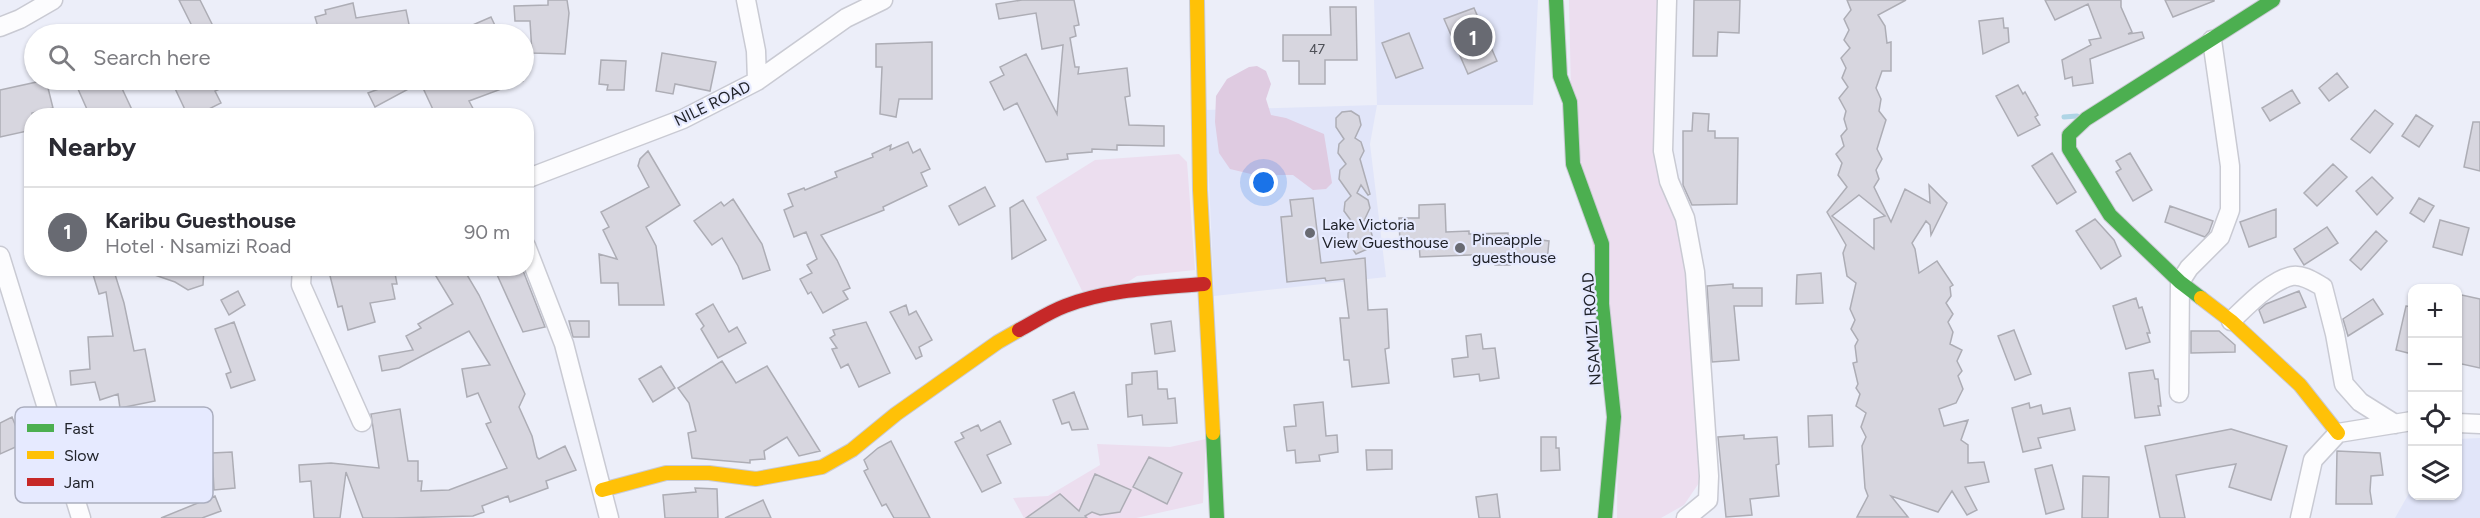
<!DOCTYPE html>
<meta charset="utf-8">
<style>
:root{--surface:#fff;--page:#f7f7f7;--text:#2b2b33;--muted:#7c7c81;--line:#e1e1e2;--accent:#686a72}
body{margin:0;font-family:Figtree,sans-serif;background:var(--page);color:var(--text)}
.controls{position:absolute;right:18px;bottom:18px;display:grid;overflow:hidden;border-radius:12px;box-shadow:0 2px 4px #0004}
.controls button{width:54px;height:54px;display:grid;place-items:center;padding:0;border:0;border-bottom:2px solid var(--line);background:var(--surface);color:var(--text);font:30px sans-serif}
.you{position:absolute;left:1264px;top:183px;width:21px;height:21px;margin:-15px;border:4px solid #fff;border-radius:50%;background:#1a73e8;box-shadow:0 0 0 9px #1a73e833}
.badge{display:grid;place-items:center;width:39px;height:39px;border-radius:50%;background:var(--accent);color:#fff;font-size:20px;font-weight:700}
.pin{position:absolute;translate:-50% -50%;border:3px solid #fff;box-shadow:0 2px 6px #0006}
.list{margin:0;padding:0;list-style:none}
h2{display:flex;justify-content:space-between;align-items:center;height:78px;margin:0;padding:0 24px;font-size:26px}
h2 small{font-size:20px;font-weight:400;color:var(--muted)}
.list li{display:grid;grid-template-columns:39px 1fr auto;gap:18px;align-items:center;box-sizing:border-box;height:90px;padding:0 24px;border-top:2px solid var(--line)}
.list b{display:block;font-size:22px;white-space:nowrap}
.list p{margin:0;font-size:20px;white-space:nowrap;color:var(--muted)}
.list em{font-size:20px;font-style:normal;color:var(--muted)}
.icon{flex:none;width:33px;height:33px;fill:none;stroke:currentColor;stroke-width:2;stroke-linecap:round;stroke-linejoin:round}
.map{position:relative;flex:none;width:2480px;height:518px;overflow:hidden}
.search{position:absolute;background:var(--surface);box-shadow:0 2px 4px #0004;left:24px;top:24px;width:510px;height:66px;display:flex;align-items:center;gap:15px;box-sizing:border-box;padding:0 21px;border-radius:33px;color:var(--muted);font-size:22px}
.panel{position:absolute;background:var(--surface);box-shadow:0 2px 4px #0004;left:24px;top:108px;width:510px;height:168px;border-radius:24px}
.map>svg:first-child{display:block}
.built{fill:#e1e5f9}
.green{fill:#ecdeef}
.forest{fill:#dfcbe1}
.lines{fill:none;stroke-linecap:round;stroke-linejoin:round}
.stream{stroke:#afd5e6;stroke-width:5}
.building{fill:#d7d6df;stroke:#adadb5;stroke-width:1.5;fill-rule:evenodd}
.street-casing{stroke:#c9cad3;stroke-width:21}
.fast-casing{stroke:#c9cad3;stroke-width:16}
.slow-casing{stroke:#c9cad3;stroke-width:16}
.jam-casing{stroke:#c9cad3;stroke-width:16}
.street{stroke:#fcfcfe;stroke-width:18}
.fast{stroke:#4caf50;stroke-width:14}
.slow{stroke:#ffc107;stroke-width:14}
.jam{stroke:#c62828;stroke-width:14}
.poi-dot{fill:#686a72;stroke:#e6eaff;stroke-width:2}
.labels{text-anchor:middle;stroke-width:4.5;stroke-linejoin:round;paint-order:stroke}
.number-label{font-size:14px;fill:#4e5057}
.street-label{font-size:16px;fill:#21232a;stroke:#e6eaff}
.poi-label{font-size:16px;fill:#21232a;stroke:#e6eaff;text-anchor:start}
.key{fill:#e6eaff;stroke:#abaebf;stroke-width:1.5}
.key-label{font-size:16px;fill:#21232a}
</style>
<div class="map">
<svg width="2480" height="518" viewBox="0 0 2480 518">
<rect width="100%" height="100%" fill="#eceef9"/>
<path class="built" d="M1374,0H1538L1533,105H1377L1370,144L1386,277L1214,296L1206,110L1377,105Z
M2480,438V518H2395L2412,488V496H2458V439Z"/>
<path class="green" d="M1569,0H1673L1668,183L1682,245L1705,474L1684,505L1661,518H1617L1618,425L1571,93Z
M1179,154L1187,162L1195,270L1137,276L1090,307L1036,197L1095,160Z
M1206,439L1203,503L1136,518H1024L1013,498L1048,496L1100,465L1097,444L1170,447Z"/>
<path class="forest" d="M1257,66L1266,71L1271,84L1266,99L1271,115L1286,118L1324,134L1332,183L1326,189L1313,190L1293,175H1255L1230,169L1219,153L1215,122L1216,96L1227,79L1249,67Z"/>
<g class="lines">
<path class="stream" d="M2064,117L2077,116"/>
</g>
<path class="building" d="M179,0H200L217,34H196Z
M548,0H567L569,13L565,54L532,53L530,21H515L514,6L548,5Z
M1022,0H1074L1079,25L1074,26L1076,36L1070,38L1075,67H1079L1078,74L1127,68L1130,96L1125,97L1129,125L1164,126V146L1117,145V150L1092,149V152L1067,154L1068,159L1046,162L1017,103L1004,110L990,82L1004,75L1000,67L1026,54L1057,114L1063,45L1042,49L1036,13L999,19L996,4Z
M1694,0H1740L1739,33L1718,32L1717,56H1693Z
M1847,0H1906L1878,15L1885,26L1887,43L1891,42V71H1882L1876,88L1881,99L1879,111L1886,120L1877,149L1882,159L1876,170L1879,179L1874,187L1891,222L1905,189L1930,203L1929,185L1947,203L1931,235L1930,225L1926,221L1912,243L1915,249L1919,273L1937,261L1953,285L1950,287L1951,296L1946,303L1953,314L1948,322L1953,332L1950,344L1962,350L1957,361L1962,371L1958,376L1963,389L1956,403L1939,409L1944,426L1968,420L1961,440L1968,445V463L1984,462L1989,482L1965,487L1977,510L1967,515L1952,491L1938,512L1891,496L1908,517H1857L1868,496L1865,488L1862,446L1866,437L1861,427L1866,413L1856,406L1860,394L1856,388L1858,384L1853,363L1857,362L1855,346L1858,340L1851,329L1855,320L1850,309L1856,283L1847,276L1843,253L1846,245L1827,212L1847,187L1838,175L1842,163L1836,154L1844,146L1841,136L1847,129L1844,119L1846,111L1839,98L1848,87L1842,78L1846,68L1841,58L1850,48L1844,40L1849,30L1844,19L1851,10ZM1859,195L1885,216L1874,219V249L1832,216Z
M2045,0H2121V7L2132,32L2128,34L2142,32L2144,38L2090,59L2093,83L2073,86L2072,77L2065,79L2062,60L2091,45L2089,40L2101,38L2088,4L2055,20Z
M2165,0H2214V1L2173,17Z
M353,3L356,18L406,10L411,34H320L315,17L326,14L325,10Z
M1330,7H1356L1357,60H1325V84H1299V61H1283V35H1331Z
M1474,8L1497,61L1468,74L1444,19Z
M491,17L499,34H452Z
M2003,18L2004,28H2008L2009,42L1983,54L1979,21Z
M1409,33L1423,68L1396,78L1382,43Z
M932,42V99H899L896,117L880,114L882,67H876V44Z
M662,53L716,62L710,91L675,84L673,94L656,91Z
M601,60L626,61L624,90H607L608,85L599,84Z
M2337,73L2348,87L2329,101L2319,88Z
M46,80L53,108L32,113V130L0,137V90Z
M74,80H118L133,112L124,116H90Z
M171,80H240L215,91L221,103L195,116H188Z
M403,80H414L416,85L375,107L368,93Z
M426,80H523V81L469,101L477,116H436L423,88L429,85Z
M2018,85L2023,94L2025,92L2038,115L2035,117L2040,125L2018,136L1996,96Z
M2292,90L2300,103L2270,121L2262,108Z
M2375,110L2393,124L2370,153L2351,139Z
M1351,111L1359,116L1361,125L1355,138L1361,142L1364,151L1360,159L1370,194L1368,195L1361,185L1357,193L1368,200L1370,208L1362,225L1371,231L1373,240L1370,248L1356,254L1348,242V233L1355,226L1344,211L1345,202L1351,196L1339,179L1340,170L1346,164L1338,153L1339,144L1344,139L1336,127V118L1342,112Z
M1693,113L1709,114L1708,131H1715V138H1738L1737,204L1692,205L1683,185V131H1692Z
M2416,115L2433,126L2419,147L2402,136Z
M2473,122H2480V171L2464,167Z
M908,142L913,153L920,149L930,169L921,173L927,186L883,207L884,210L821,235L837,260L850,288L843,291L848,299L823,313L811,292L808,294L800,279L812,273L807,265L817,259L806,232L794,237L784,210L793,206L788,194L804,188L805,190L837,177L835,172L873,157L872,154L891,145L890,150Z
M648,151L680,205L646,227L656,246L664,305H619L618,283H601L599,254L617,259L603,230L609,227L601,212L649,187L638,166L640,159Z
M2052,153L2076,192L2057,204L2032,166Z
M2130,153L2152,190L2133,201L2116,172L2121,169L2116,161Z
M2333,164L2347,177L2317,206L2304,193Z
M2372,177L2393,198L2377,215L2356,191Z
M985,187L995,206L959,225L949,206Z
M1313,198L1321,263L1365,258L1368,310L1387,309L1389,348L1385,349L1389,383L1352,387L1349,360H1344L1340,318H1349L1344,279L1326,281L1325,278L1287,282L1281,217L1292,216L1290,200Z
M2419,198L2434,206L2424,222L2410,213Z
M733,199L762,244L770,270L743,279L738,266L722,238L712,245L694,221L721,202L724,206Z
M1023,200L1046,240L1012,259L1010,208Z
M1445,204L1446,232L1469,231V234L1508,233V236L1549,241L1547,262L1509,258L1510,265H1495V254L1420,257L1419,244H1400L1399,218H1419V205Z
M2170,206L2213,221L2209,232L2205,237L2165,222Z
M2276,209V237L2249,247L2240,222Z
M2095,219L2114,240L2121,256L2101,269L2076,231Z
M2440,220L2469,228L2462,255L2433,247Z
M2327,227L2338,243L2304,265L2294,249Z
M2376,231L2387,241L2361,270L2350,260Z
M91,268H113L124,303L134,351L145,349L155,401L120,408L118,394L100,400L95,382L71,385L70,371L90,369L88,337L113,336L106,292L99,294Z
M143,268H204L203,285L188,290L175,282L143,271Z
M328,268H394L397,284H392L395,299L370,303L375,322L348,330L342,306L338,307Z
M431,268H463L479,295L525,394L519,407L532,436L537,457L539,459L565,446L576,470L546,481L548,488L510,502L508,496L482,506L484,512L473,516L392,518H363L346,472L340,518H314L311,481L300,482L299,465L331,463L379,468L371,414L400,409L408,461H418V481H422L421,491L449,490L507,468L486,424L491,422L478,393L467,397L462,369L490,365L469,331L399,368L382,371L379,356L413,350L406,336L421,328L418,324L453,304Z
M494,268H522L545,327L523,332Z
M1821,273L1823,303L1796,304L1797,275Z
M1733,284V288H1762V306H1734L1739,360L1712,362L1707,286Z
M238,291L245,305L229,315L221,300Z
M2299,291L2306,307L2264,323L2259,310L2266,304Z
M2457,294L2480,299V368L2457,363Z
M2136,298L2139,308L2142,307L2150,333H2147L2150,342L2126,349L2113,306Z
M2373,299L2383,314L2348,336L2343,319Z
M713,304L729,332L737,327L746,343L718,358L701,329L704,326L696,314Z
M906,305L909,315L916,311L932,340L919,347L922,356L916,359L890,312Z
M2406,306L2412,307V354L2396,350Z
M569,321H589V337H573Z
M1171,321L1175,351L1155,354L1151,324Z
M234,322L255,380L231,388L226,374L231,372L215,329Z
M866,322L890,373L859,387L848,364L841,368L832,349L837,348L830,338L835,335L833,330Z
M2014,330L2031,374L2015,380L1998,336Z
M2191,331H2219L2235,345V352L2191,353Z
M1481,334L1483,349L1495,348L1499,378L1480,381L1479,374L1454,377L1452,359L1468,357L1466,336Z
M722,361L736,383L767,366L820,451L799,456L787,437L764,451L765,459L750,460V463L692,458L688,433L696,431L689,403L678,388Z
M661,366L675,388L653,402L639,379Z
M2153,370L2155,379H2158L2161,406H2158L2160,415L2135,418L2129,373Z
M1157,371L1158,389H1167L1168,399L1175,398L1177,423L1143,425L1142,415L1128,417L1126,385L1132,384V373Z
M1074,392L1088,429L1072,430L1069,422L1062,424L1053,400Z
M1323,402L1326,436L1337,435L1338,452L1319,455L1320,461L1296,463L1295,450L1287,451L1284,427L1296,426L1294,405Z
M2029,403L2030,408L2041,405L2043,414L2070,408L2075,430L2038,438L2041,448L2023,452L2012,408Z
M1832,415L1833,446L1809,447L1808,416Z
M12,417L21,439L31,434L39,451L26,457L20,445L0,454V423Z
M1000,421L1011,444L987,455L1001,483L982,492L955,442L964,438L961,433L978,425L981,431Z
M2231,429L2287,446L2271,500L2229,487L2236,464L2207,469L2176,475L2185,518H2160L2145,446Z
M1744,435V439L1777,437L1779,464L1776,465L1779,496L1750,499L1752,515L1726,517L1718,437Z
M1541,437H1556V448H1559L1560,470L1541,471Z
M891,441L930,518H894L886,504L882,506L864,471L868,469L864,460L878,448Z
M1366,450H1392V469L1367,470Z
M2337,451L2380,453L2383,475L2371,476L2370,491L2372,504H2336Z
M232,452L235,488L214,490L212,453Z
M1149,457L1182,473L1167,504L1133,487Z
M2052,465L2064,509L2046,514L2035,469Z
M1095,474L1131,490L1120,512L1100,515L1092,512L1085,516L1087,518H1026L1060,494L1079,511Z
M2083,476L2109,477L2108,518H2082Z
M695,488L717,489L718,518H665L663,495L696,492Z
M1497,494L1500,518H1479L1476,497Z
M215,496L221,511L202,518H161Z
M763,500L771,518H725Z"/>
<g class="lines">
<g class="street-casing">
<path id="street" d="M746,0L756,51L757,81
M1667,0L1663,151L1669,181L1685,218L1695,272L1709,476L1708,500L1686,518
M0,27L20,19L53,0
M526,179L683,119L757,81L846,18L883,0
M526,246L564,344L609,518
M0,256L81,518
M302,268L301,285L362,422
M2231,321C2246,307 2271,280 2292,276C2303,274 2314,282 2323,287L2335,334L2344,384L2360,402L2395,424
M2179,393L2180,282L2189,268L2220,237L2230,210V166L2212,40
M2458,423L2480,424
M2300,518L2313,460L2338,433L2412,421"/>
</g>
<g class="fast-casing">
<path id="fast" d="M1556,0L1560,76L1570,102L1573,164L1602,244V304L1614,417L1605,518
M2201,298L2180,282L2110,215L2069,149V135L2086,119L2273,0
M1213,433L1217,518"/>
</g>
<g class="slow-casing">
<path id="slow" d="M1197,0L1200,190L1213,433
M2201,298L2231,321L2300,385L2338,433
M602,490L666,473H709L756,479L822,467L852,450L896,414L998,342L1019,330"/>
</g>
<g class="jam-casing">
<path id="jam" d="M1019,330C1034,322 1049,312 1065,306C1109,289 1158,288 1204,284"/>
</g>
<use href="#street" class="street"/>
<use href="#fast" class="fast"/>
<use href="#slow" class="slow"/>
<use href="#jam" class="jam"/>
</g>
<g class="poi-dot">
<circle cx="1310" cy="233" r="6"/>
<circle cx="1460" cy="248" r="6"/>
</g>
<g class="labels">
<g class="number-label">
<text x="1317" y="54">47</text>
</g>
<g class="street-label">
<text transform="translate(712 103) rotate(-26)" y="6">NILE ROAD</text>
<text transform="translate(1591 329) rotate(-94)" y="6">NSAMIZI ROAD</text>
</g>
<g class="poi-label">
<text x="1322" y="230">Lake Victoria<tspan x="1322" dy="18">View Guesthouse</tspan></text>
<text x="1472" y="245">Pineapple<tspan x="1472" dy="18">guesthouse</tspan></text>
</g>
</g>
<rect x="15" y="407" width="198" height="96" rx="9" class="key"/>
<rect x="27" y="424" width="27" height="8" fill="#4caf50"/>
<rect x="27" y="451" width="27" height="8" fill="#ffc107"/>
<rect x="27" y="478" width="27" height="8" fill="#c62828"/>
<g class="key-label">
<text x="64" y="434">Fast</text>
<text x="64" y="461">Slow</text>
<text x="64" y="488">Jam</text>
</g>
</svg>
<div class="controls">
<button>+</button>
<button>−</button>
<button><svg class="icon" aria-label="locate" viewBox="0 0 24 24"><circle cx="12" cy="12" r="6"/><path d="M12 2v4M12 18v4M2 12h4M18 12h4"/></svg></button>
<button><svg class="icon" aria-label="layers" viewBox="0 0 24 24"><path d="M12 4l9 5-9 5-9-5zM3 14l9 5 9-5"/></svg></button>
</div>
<div class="you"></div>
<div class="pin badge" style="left:1473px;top:37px">1</div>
<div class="search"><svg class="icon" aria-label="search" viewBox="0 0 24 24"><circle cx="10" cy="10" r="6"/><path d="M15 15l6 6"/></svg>Search here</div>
<section class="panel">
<h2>Nearby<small></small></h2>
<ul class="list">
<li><span class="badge">1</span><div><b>Karibu Guesthouse</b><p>Hotel · Nsamizi Road</p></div><em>90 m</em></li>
</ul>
</section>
</div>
